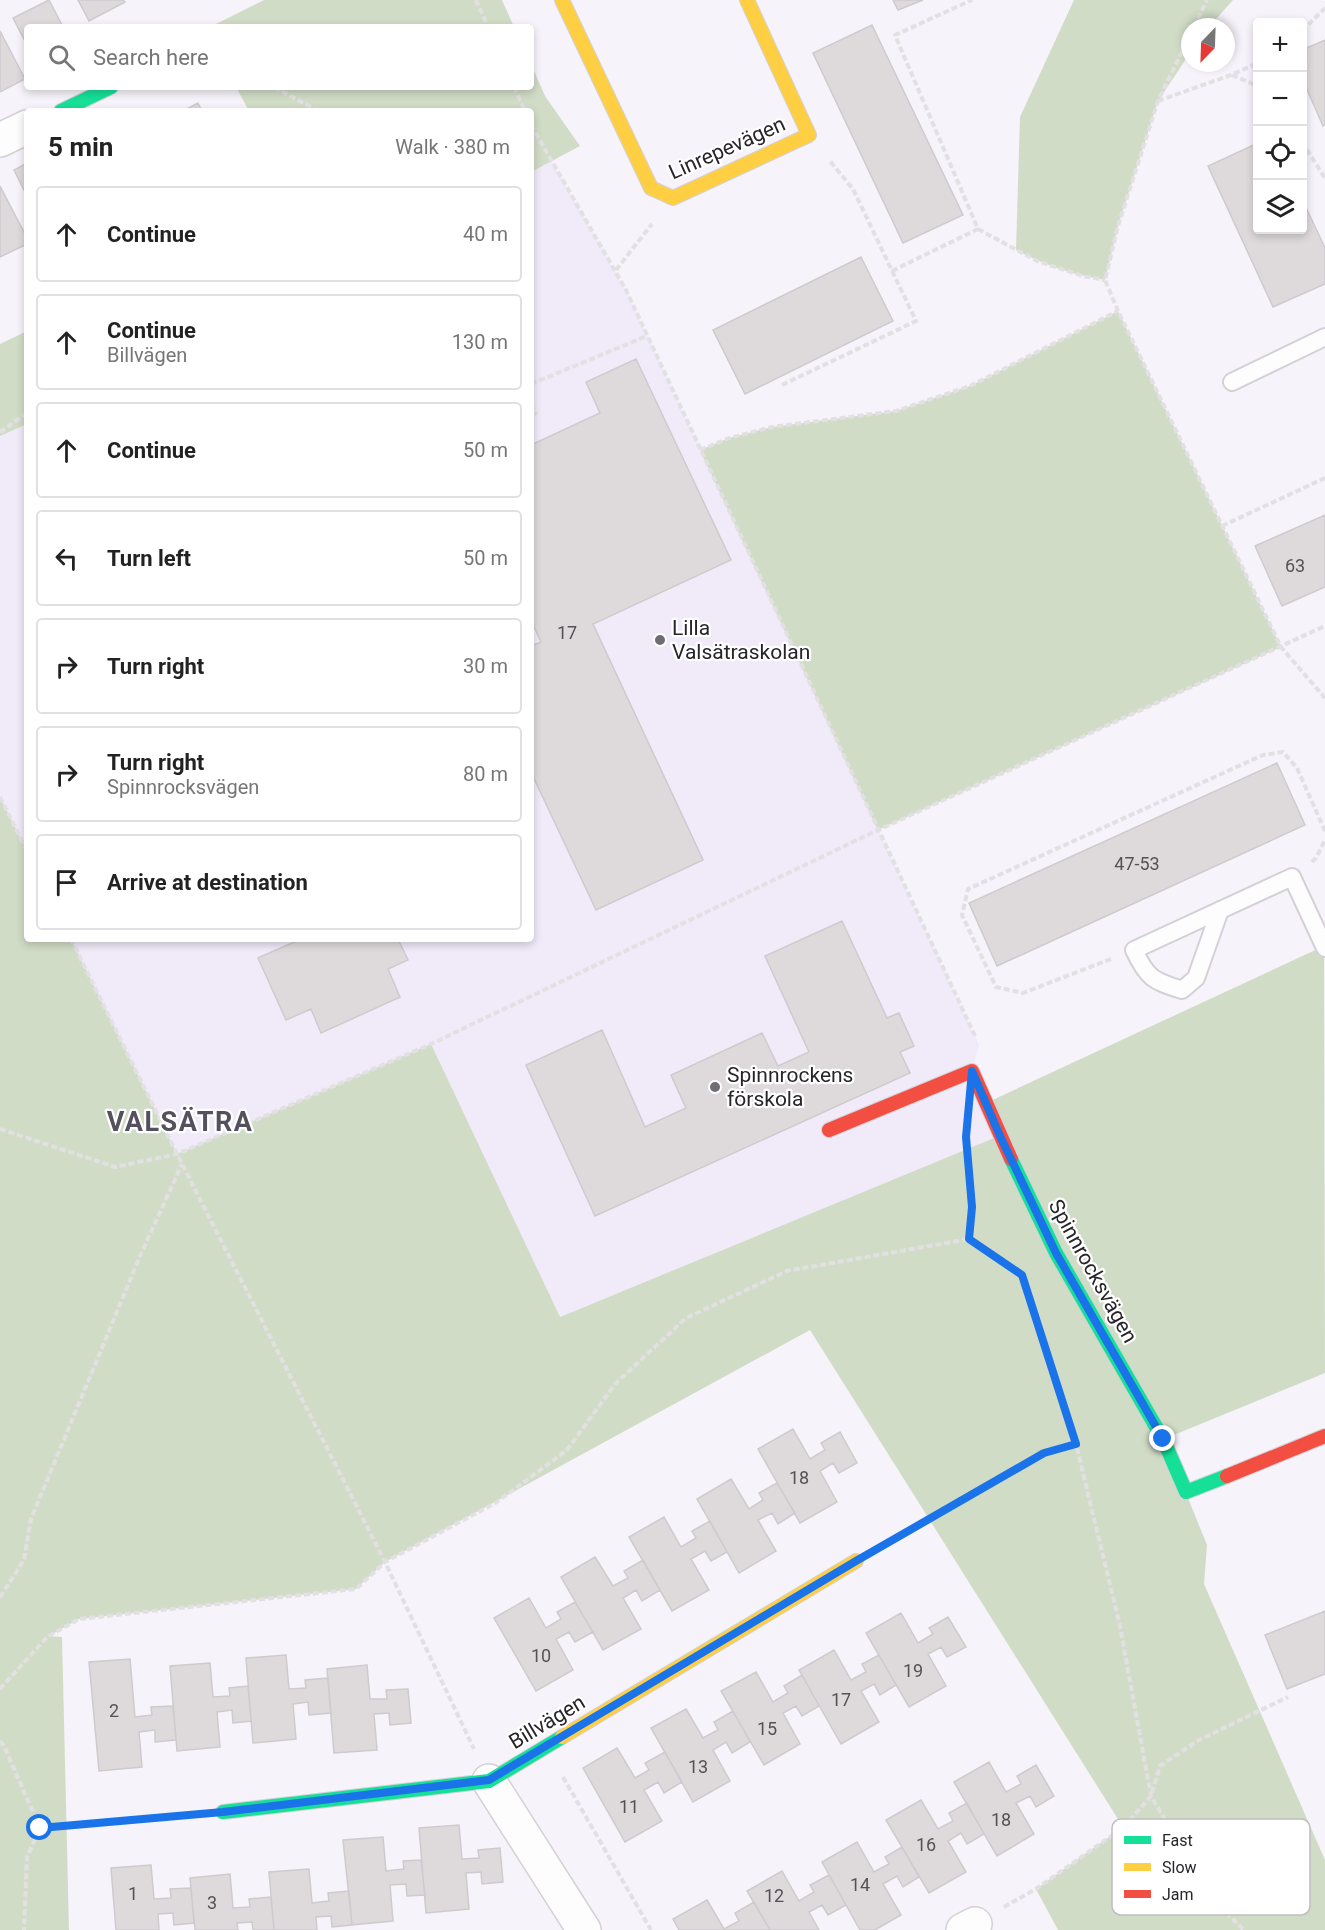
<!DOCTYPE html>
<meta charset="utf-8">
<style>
:root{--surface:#fff;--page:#f6f6f6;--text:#222;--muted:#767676;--line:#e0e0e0}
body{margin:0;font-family:Roboto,sans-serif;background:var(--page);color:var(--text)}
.controls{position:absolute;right:18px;top:18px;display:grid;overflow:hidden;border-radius:6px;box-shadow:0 3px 9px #0003}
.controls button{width:54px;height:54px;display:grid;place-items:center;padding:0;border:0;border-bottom:2px solid var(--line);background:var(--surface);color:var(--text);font:30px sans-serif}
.compass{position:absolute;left:1181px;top:18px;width:54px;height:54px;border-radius:50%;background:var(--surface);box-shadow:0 3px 9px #0003;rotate:203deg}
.stop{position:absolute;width:18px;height:18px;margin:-14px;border:4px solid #1a73e8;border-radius:50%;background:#fff}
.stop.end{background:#1a73e8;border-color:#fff;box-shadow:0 2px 6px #0008}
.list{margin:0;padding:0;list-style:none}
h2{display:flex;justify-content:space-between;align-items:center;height:78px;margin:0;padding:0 24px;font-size:26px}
h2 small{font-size:20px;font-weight:400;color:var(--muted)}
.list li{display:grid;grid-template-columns:39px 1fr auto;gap:18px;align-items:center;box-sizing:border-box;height:96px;margin:0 12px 12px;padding:0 12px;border:2px solid var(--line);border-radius:6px}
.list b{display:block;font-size:22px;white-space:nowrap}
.list p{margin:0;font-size:20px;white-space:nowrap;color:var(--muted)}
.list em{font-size:20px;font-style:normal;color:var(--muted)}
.icon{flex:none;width:33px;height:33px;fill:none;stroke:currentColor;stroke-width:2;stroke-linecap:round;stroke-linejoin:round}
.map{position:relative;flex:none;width:1325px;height:1930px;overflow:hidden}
.search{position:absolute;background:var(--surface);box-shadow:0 3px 9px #0003;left:24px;top:24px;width:510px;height:66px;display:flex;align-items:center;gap:15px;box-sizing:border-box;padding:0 21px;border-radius:6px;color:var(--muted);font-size:22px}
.panel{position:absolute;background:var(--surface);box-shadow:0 3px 9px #0003;left:24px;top:108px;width:510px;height:834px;border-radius:6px}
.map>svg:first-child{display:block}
.built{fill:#f0eaf9}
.green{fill:#d1dcc6}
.building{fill:#dedadc;stroke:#cfcacd;stroke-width:1.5}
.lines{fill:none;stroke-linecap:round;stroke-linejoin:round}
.lane-casing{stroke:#d3d1d7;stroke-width:20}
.street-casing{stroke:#d3d1d7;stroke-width:36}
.fast-casing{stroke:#d3d1d7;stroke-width:16}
.slow-casing{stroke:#d3d1d7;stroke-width:16}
.jam-casing{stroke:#d3d1d7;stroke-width:16}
.path{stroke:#e2e0e3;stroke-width:4;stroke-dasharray:6 3;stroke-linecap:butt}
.lane{stroke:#fefdfe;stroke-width:16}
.street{stroke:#fefdfe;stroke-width:33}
.fast{stroke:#16e098;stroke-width:14}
.slow{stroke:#ffcf43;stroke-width:14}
.jam{stroke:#f24e42;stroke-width:14}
.route{stroke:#1a73e8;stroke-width:8}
.poi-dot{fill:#6f6d73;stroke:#fff;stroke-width:2}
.labels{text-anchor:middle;stroke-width:4.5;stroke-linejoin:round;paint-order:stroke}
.number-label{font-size:18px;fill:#555256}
.street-label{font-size:21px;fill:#27252a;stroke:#fff}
.poi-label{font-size:21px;fill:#27252a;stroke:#fff;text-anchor:start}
.district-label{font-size:27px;font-weight:bold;letter-spacing:1.5px;fill:#55505d;stroke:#fff}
.key{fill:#fff;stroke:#bebebf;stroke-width:1.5}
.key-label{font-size:16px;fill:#27252a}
</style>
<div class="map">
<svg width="1325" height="1930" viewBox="0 0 1325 1930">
<rect width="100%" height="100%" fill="#f6f3fa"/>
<path class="built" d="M531,125L626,290L979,1045L972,1071L1000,1136L559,1317L431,1045L177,1154L71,939H531Z
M27,413V851L0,797V432Z"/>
<path class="green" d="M264,0H502L514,27H210Z
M1074,0H1233L1209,27H1190V53L1158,101L1118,226L1105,280C1074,275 1044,265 1016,250L1020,117Z
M531,64L545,96L580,146L531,172V111H249L236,87H531Z
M1118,311L1281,647L878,830L700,450L729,438L772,427L896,411L970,386Z
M27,331V424L0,436V344Z
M0,797L27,851V939H71L177,1154L431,1044L560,1317L999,1136L986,1103L1324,946L1325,1373L1164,1439L1207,1545L1204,1584L1325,1860V1930H1058L1036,1889L1123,1827L810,1330L385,1562L356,1589L79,1619L49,1636L62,1637L69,1930H0Z"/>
<path class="building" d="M49,0L63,27H27V45L13,18Z
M78,0H123L125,2L89,21Z
M893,0H923L898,10Z
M872,25L963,215L903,243L813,53Z
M0,31L25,79L0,92Z
M1325,40V125L1323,126L1302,78V50Z
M198,103L202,111H183Z
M1258,143V230H1302V199L1325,248V284L1273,307L1208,166Z
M27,163V196L14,170Z
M0,186L27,238V244L0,257Z
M861,257L893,321L745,394L713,330Z
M636,359L731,560L593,624L703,860L596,910L531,772V646L541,642L531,620V445L600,413L586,382Z
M1325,515V587L1282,606L1255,546Z
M1277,763L1305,825L997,966L969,903Z
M842,921L887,1018L899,1013L914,1046L900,1052L910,1073L595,1216L526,1065L602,1030L645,1127L686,1108L671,1075L762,1033L778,1066L809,1052L765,956Z
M301,939H398L408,960L388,969L400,997L321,1033L311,1009L286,1020L258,958Z
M793,1429L810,1459L825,1450L821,1443L840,1432L857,1463L839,1473L833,1463L820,1471L837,1502L800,1523L758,1449Z
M731,1479L749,1509L763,1500L759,1493L777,1483L795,1513L778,1524L772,1513L758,1520L776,1551L739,1573L697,1499Z
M664,1517L681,1547L696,1538L692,1531L710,1521L727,1552L711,1561L705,1551L691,1559L709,1590L672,1611L629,1537Z
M595,1557L613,1586L628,1578L624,1571L643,1560L660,1590L642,1601L636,1590L623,1598L641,1629L603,1650L561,1577Z
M529,1598L546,1628L561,1619L557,1612L575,1602L593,1632L575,1642L569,1632L556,1639L573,1670L536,1691L494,1618Z
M1325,1611V1674L1287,1689L1265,1635Z
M901,1613L918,1643L933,1634L929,1628L948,1617L966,1647L947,1657L941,1647L928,1654L946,1686L909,1707L866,1633Z
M834,1650L851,1680L866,1672L862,1664L879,1655L896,1685L880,1695L874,1684L861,1691L879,1722L841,1744L799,1670Z
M286,1655L289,1689L306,1688L305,1680L328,1678L331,1713L309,1715L308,1702L293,1704L296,1739L253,1743L246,1658Z
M130,1659L135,1717L152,1715L151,1707L173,1706L176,1740L155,1742V1730L139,1732L142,1767L99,1771L89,1662Z
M210,1663L213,1697L230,1696L229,1688L248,1686L251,1721L233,1723L232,1710L217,1712L220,1747L177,1751L170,1666Z
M367,1665L370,1699H387L386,1690L408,1689L411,1723L390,1725L389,1713L374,1714L377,1750L334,1753L327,1669Z
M756,1672L773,1702L788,1693L784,1686L802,1675L819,1706L802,1716L796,1706L783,1713L800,1744L764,1765L721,1691Z
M686,1709L703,1738L718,1730L714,1722L733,1711L750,1742L732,1753L726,1742L713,1750L730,1781L693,1802L651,1728Z
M617,1748L635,1778L649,1770L645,1763L665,1752L682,1782L664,1793L658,1782L644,1790L662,1821L625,1842L583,1768Z
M989,1762L1006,1792L1021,1784L1017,1776L1036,1765L1054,1796L1036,1807L1030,1796L1016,1803L1034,1834L997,1856L954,1782Z
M921,1800L938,1829L953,1821L949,1813L967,1803L984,1834L967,1844L961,1833L948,1841L966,1872L929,1893L886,1820Z
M459,1825L462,1859L479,1858L478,1850L500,1848L503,1882L482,1884L481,1872L466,1873L469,1909L426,1913L419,1828Z
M383,1837L386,1871L404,1869L403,1861L421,1860L425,1895L407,1896L406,1884L390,1885L393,1921L352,1925L343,1840Z
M857,1842L874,1872L889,1864L885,1857L902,1847L919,1877L903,1887L897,1876L883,1884L901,1915L875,1930H860L822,1862Z
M151,1865L154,1899L171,1898L170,1889L191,1888L194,1923L174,1925L173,1913L158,1914L159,1930H116L111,1868Z
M309,1869L312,1903L329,1901L328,1893L349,1891L352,1925L332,1927L331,1916L316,1917L317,1930H274L269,1872Z
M782,1871L799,1901L814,1892L810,1885L829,1875L846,1905L828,1915L822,1905L809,1912L819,1930H770L747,1891Z
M230,1874L233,1908L250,1907L249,1899L271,1897L274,1930H253L252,1922L237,1923L238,1930H195L190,1878Z
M707,1900L724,1929L739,1921L735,1913L754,1902L770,1930H679L673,1919Z"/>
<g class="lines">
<g class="lane-casing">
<path id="lane" d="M1232,382L1325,337
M1220,910L1196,978L1182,990C1153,981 1147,978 1134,950L1292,877L1325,948"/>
</g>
<g class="street-casing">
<path id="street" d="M0,140L27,127
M489,1781L584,1930
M963,1930L975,1924"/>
</g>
<g class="fast-casing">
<path id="fast" d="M61,111L111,87
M1011,1159L1056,1253L1163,1439L1186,1492L1227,1476
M223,1812L489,1781L562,1737"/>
</g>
<g class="slow-casing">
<path id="slow" d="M562,0L651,188L673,198L809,135L747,0
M562,1737L856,1561"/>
</g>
<g class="jam-casing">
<path id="jam" d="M829,1130L972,1071L1011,1159
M1227,1476L1325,1436"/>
</g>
<path class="path" d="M476,0L488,27
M1194,27L1207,0
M1302,31L1325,8
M1190,35L1158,101L1118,226L1105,280L1118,311L1281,647L1325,698
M1232,75L1258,86
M274,87L318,111
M514,87L525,111
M1158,101L1231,75L1258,63
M531,125L626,290L976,1038
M1302,142L1325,178
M978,229L1037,261L1083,276L1105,280
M616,270L652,224
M892,271L978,229L895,35L972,0
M531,384L647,336
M782,385L916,321L853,189L829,160
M531,404L536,415
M0,432L27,413
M700,450L729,438L772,427L896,411L970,386L1118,311
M1222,526L1325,478
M0,797L27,851
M1312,862L1316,858L1325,840
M71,939L177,1154L385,1562L474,1749
M1111,959L1023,993L996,987L962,915L968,889L1263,755L1283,752L1297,768L1325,831
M0,1129L115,1167L177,1154L431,1044L878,830L1325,626
M967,1152L972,1207L969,1239L1022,1275L1076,1444L1120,1626L1151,1796L1211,1898L1244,1930
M886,1544L1044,1453L1076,1444
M0,1597L24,1560L31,1519L140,1256L182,1164
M0,1689L47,1637L79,1619L356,1589L385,1562L497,1502L567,1450L615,1384L686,1318L787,1271L969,1239
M0,1741L4,1746L40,1828L27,1857L24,1930
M563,1777L651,1930
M40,1828L191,1815
M1004,1907L1036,1889L1124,1827L1151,1796L1160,1766L1199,1740L1288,1697"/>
<use href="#lane" class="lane"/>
<use href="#street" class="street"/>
<use href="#fast" class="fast"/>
<use href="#slow" class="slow"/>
<use href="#jam" class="jam"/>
</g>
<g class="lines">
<path class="route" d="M40,1828L223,1812L489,1780L856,1561L1044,1453L1076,1444L1022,1275L969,1239L972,1207L966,1137L972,1071L1000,1136L1056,1253L1163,1439"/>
</g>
<g class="poi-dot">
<circle cx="660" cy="640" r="6"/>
<circle cx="715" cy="1087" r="6"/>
</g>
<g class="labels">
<g class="number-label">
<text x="1295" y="572">63</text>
<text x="567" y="639">17</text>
<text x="1137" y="870">47-53</text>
<text x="799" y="1484">18</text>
<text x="541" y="1662">10</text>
<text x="913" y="1677">19</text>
<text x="841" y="1706">17</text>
<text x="114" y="1717">2</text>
<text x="767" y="1735">15</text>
<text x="698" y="1773">13</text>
<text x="629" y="1813">11</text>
<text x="1001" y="1826">18</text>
<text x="926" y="1851">16</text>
<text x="860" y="1891">14</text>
<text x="133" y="1900">1</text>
<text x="774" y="1902">12</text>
<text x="212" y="1909">3</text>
</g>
<g class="street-label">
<text transform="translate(727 148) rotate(-24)" y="7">Linrepevägen</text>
<text transform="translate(1093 1271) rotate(61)" y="7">Spinnrocksvägen</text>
<text transform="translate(547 1722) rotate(-31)" y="7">Billvägen</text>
</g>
<g class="poi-label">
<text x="672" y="635">Lilla<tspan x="672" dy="24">Valsätraskolan</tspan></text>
<text x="727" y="1082">Spinnrockens<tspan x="727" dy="24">förskola</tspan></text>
</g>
<g class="district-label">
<text x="180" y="1131">VALSÄTRA</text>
</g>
</g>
<rect x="1112" y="1819" width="198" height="96" rx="9" class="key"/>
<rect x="1124" y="1836" width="27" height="8" fill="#16e098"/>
<rect x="1124" y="1863" width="27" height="8" fill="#ffcf43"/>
<rect x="1124" y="1890" width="27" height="8" fill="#f24e42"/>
<g class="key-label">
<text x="1162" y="1846">Fast</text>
<text x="1162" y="1873">Slow</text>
<text x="1162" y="1900">Jam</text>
</g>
</svg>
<div class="controls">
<button>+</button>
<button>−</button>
<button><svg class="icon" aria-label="locate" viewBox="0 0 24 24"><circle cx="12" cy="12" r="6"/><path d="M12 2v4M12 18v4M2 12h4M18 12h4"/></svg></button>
<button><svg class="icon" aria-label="layers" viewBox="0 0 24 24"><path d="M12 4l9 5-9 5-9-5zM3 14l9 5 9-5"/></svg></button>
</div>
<svg class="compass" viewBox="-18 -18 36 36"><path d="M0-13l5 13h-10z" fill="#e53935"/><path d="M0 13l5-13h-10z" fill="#767676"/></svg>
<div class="stop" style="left:40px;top:1828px"></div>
<div class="stop end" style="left:1163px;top:1439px"></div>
<div class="search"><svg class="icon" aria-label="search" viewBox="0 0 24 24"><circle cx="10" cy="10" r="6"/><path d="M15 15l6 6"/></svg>Search here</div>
<section class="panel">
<h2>5 min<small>Walk · 380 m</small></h2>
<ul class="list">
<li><svg class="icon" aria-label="ahead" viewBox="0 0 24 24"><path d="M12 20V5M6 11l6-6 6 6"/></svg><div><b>Continue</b></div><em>40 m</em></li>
<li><svg class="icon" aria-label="ahead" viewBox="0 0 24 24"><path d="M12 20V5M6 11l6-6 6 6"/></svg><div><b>Continue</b><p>Billvägen</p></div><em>130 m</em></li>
<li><svg class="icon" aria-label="ahead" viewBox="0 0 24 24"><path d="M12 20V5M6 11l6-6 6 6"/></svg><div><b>Continue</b></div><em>50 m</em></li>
<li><svg class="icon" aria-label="left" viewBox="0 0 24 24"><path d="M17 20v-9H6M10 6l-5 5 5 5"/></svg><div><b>Turn left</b></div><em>50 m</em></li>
<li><svg class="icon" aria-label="right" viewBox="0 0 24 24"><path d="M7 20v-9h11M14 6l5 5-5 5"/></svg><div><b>Turn right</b></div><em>30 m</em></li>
<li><svg class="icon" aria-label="right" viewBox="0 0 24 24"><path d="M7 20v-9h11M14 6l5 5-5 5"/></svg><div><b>Turn right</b><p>Spinnrocksvägen</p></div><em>80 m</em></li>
<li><svg class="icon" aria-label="arrive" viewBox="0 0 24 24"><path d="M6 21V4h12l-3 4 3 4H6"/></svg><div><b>Arrive at destination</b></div></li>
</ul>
</section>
</div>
